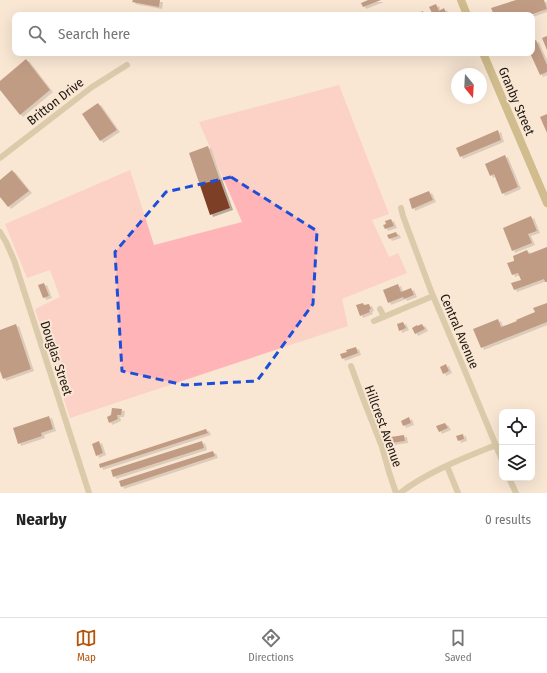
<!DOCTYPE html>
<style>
:root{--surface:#fff;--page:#f6f6f6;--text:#222;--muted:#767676;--line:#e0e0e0;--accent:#b45309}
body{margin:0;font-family:"Fira Sans Condensed",sans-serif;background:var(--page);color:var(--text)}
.controls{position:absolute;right:12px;bottom:12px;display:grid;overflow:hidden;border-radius:8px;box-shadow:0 4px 16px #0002}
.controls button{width:36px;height:36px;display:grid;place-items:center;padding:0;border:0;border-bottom:1px solid var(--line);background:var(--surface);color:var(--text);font:20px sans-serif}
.compass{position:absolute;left:451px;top:68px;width:36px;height:36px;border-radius:50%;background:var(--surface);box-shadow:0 4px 16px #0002;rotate:162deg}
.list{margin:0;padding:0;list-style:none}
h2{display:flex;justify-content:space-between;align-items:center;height:52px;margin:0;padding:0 16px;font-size:17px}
h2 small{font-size:13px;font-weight:400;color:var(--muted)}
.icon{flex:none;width:22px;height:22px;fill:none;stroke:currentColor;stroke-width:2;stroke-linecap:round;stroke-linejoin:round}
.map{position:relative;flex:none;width:547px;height:493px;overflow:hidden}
.search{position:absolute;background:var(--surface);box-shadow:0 4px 16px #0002;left:12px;right:12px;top:12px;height:44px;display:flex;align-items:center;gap:10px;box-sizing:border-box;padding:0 14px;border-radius:8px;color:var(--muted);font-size:15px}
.sheet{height:124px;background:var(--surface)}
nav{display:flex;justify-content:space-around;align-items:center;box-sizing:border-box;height:56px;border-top:1px solid var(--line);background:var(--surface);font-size:11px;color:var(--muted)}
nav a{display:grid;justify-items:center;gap:2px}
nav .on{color:var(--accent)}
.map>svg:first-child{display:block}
.green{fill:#ffb5b7}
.building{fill:#7d4127;filter:url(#shadow)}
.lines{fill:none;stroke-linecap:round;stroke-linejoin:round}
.street{stroke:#b7a978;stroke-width:6}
.secondary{stroke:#9e8837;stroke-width:8}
.marked{fill:none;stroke:#1d4ed8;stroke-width:3;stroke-dasharray:8 5;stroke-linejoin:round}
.labels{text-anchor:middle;stroke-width:4;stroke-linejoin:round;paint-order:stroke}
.street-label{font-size:13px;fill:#1c160f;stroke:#f9e7d4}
</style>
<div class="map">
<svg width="547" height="493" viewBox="0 0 547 493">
<defs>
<filter id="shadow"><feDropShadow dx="3" dy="2" stdDeviation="0" flood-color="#0004"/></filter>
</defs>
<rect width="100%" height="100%" fill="#f9e7d4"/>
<path class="green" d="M339,85L389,214L372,220L389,257L398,253L407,273L342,299L348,326L70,418L35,309L60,297L50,270L27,278L5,224L130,170L154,245L242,222L199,122Z"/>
<path class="building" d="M133,0H160L159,7L132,2Z
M368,0H381L363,7L361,3Z
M516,0H544L547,9L530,15H494L491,8Z
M436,4L439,11L444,8L447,15H428L432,13L429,7Z
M423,11L424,15H414Z
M547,36V50L542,38Z
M536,40L547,65V72L540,75L530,53H532V42Z
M26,59L50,90L20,115L0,90V81Z
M98,103L117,130L100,141L82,114Z
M547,114V133L540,117Z
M498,130L501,140L460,157L456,148Z
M208,146L230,208L210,215L189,153Z
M505,155L518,187L502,194L494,174L490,176L485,164Z
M12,170L29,191L8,207L0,197V180Z
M429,191L433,200L412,209L409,199Z
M531,216L537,231L528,234L532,243L512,251L503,228Z
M391,219L394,226L385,229L383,225L386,224L385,221Z
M396,232L398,236L389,239L387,235Z
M547,247V282H545L544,279L514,290L511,283L521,280L518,273L512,275L507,263L514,261V260L513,256L527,250L529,254Z
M44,283L49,296L43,298L38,285Z
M398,284L401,292L411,288L414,295L404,299L403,297L388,303L383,290Z
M363,303L364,305L369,304L371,309L369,310L370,312L360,316L356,305Z
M547,303V322L481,348L473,329L498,319L501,327L517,321L516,320L535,312L533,308Z
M403,322L406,328L399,331L397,324Z
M16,324L31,369L3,379L0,371V330Z
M422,324L425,329L415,334L412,328L417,325V326Z
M356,347L358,353L342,359L340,354L347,352L346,350Z
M446,364L449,371L443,374L440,367Z
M112,408L122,409L121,415H117L118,419L109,423L107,417L111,415Z
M49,416L53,429L41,433L42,436L18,444L13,428Z
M409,417L411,423L403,426L401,421Z
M445,423L448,428L439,432L436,426Z
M206,429L208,433L100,468L99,464Z
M463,434L464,439L458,441L456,436Z
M404,435L405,441L391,443V437Z
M99,441L103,453L96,456L92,444Z
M202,441L204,448L113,477L111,470Z
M213,451L215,456L121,487L119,481Z"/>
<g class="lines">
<path class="street" d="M0,158L92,87L127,65
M401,208L403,216L431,291L462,364L502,460
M0,232L6,242L14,260L89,493
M380,309L384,317
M374,321L433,296
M351,366L362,396L382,447L389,472L396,493
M447,466L458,493
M509,478L516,493
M400,493C427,472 464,458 496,445"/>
<path class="secondary" d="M461,0L467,15
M483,53L547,203"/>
</g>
<path d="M0 0H547V493H0ZM231,177L317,231L313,304L257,381L184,385L122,371L115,252L166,192Z" fill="#f9e7d4" fill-opacity=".55" fill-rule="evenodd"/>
<path class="marked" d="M231,177L317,231L313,304L257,381L184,385L122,371L115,252L166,192Z"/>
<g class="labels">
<g class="street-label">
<text transform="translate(55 101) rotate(-38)" y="5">Britton Drive</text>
<text transform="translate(517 101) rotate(67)" y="5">Granby Street</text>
<text transform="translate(460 331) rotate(67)" y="5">Central Avenue</text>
<text transform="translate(57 358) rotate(72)" y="5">Douglas Street</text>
<text transform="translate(384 426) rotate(70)" y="5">Hillcrest Avenue</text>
</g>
</g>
</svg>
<div class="controls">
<button><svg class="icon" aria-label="locate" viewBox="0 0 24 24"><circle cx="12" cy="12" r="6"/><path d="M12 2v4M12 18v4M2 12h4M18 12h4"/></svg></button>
<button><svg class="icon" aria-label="layers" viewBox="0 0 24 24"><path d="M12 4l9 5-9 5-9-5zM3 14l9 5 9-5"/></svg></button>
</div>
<svg class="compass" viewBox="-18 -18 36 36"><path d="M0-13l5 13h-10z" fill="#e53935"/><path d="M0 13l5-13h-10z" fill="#767676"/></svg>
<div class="search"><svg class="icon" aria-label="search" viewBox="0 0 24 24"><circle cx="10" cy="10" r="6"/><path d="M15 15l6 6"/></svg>Search here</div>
</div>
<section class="sheet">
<h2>Nearby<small>0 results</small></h2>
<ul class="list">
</ul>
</section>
<nav>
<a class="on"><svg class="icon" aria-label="map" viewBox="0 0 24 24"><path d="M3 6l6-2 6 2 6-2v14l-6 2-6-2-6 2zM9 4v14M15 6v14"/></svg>Map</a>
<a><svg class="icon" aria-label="directions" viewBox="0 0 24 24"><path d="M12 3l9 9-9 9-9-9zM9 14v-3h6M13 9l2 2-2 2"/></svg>Directions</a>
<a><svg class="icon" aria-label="saved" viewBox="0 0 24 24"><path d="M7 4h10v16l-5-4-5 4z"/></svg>Saved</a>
</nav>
